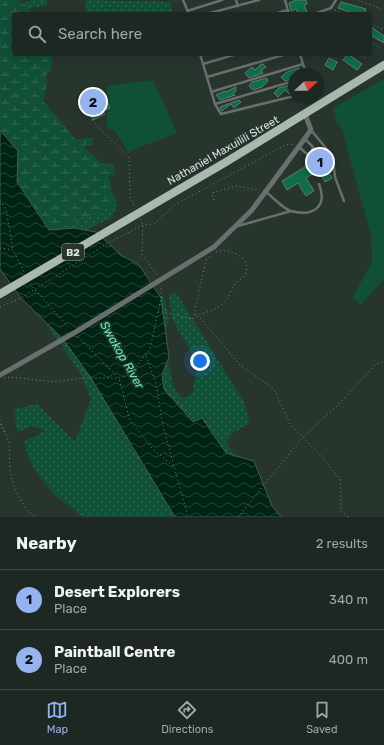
<!DOCTYPE html>
<style>
:root{--surface:#1d2822;--page:#25302a;--text:#f1f3f6;--muted:#a0a6a5;--line:#3b4440;--accent:#95b2f1}
body{margin:0;font-family:Rubik,sans-serif;background:var(--page);color:var(--text)}
.compass{position:absolute;left:288px;top:68px;width:36px;height:36px;border-radius:50%;background:var(--surface);box-shadow:0 2px 10px #0003;rotate:68deg}
.you{position:absolute;left:200px;top:361px;width:14px;height:14px;margin:-10px;border:3px solid #fff;border-radius:50%;background:#1a73e8;box-shadow:0 0 0 6px #1a73e833}
.badge{display:grid;place-items:center;width:26px;height:26px;border-radius:50%;background:var(--accent);color:#111;font-size:13px;font-weight:700}
.pin{position:absolute;translate:-50% -50%;border:2px solid #fff;box-shadow:0 1px 4px #0006}
.list{margin:0;padding:0;list-style:none}
h2{display:flex;justify-content:space-between;align-items:center;height:52px;margin:0;padding:0 16px;font-size:17px}
h2 small{font-size:13px;font-weight:400;color:var(--muted)}
.list li{display:grid;grid-template-columns:26px 1fr auto;gap:12px;align-items:center;box-sizing:border-box;height:60px;padding:0 16px;border-top:1px solid var(--line)}
.list b{display:block;font-size:15px;white-space:nowrap}
.list p{margin:0;font-size:13px;white-space:nowrap;color:var(--muted)}
.list em{font-size:13px;font-style:normal;color:var(--muted)}
.icon{flex:none;width:22px;height:22px;fill:none;stroke:currentColor;stroke-width:2;stroke-linecap:round;stroke-linejoin:round}
.map{position:relative;flex:none;width:384px;height:517px;overflow:hidden}
.search{position:absolute;background:var(--surface);box-shadow:0 2px 10px #0003;left:12px;right:12px;top:12px;height:44px;display:flex;align-items:center;gap:10px;box-sizing:border-box;padding:0 14px;border-radius:4px;color:var(--muted);font-size:15px}
.sheet{height:172px;background:var(--surface)}
nav{display:flex;justify-content:space-around;align-items:center;box-sizing:border-box;height:56px;border-top:1px solid var(--line);background:var(--surface);font-size:11px;color:var(--muted)}
nav a{display:grid;justify-items:center;gap:2px}
nav .on{color:var(--accent)}
.map>svg:first-child{display:block}
.grass{fill:url(#grass-dots)}
.wetland{fill:url(#wetland-marsh)}
.pitch{fill:#105036}
.water{fill:url(#water-waves);stroke:#415c50}
.building{fill:#0b6f49;stroke:#68776e}
.lines{fill:none;stroke-linecap:round;stroke-linejoin:round}
.path{stroke:#78847d;stroke-width:1;stroke-dasharray:1 3;stroke-linecap:butt}
.service{stroke:#696f6b;stroke-width:2.5}
.minor{stroke:#696f6b;stroke-width:5}
.trunk{stroke:#aab9b0;stroke-width:8}
.labels{text-anchor:middle;stroke-width:3.5;stroke-linejoin:round;paint-order:stroke}
.shield{fill:#27352d;stroke:#a3ada7;stroke-width:1}
.shield-label{font-size:10px;font-weight:bold;fill:#d8e0db}
.street-label{font-size:11px;fill:#d8e0db;stroke:#27352d}
.water-label{font-size:12px;font-style:italic;fill:#5df3b0;stroke:#27352d}
</style>
<div class="map">
<svg width="384" height="517" viewBox="0 0 384 517">
<defs>
<pattern id="grass-dots" width="8" height="8" patternUnits="userSpaceOnUse"><rect width="8" height="8" fill="#105036"/><path d="M2 2h.1M6 6h.1" fill="none" stroke="#326952" stroke-width="1.8" stroke-linecap="round"/></pattern>
<pattern id="wetland-marsh" width="20" height="14" patternUnits="userSpaceOnUse"><rect width="20" height="14" fill="#105036"/><path d="M1 5h8M5 5V1M11 12h8M15 12V8" fill="none" stroke="#326952"/></pattern>
<pattern id="water-waves" width="16" height="10" patternUnits="userSpaceOnUse"><rect width="16" height="10" fill="#002414"/><path d="M0 5q4-4 8 0t8 0" fill="none" stroke="#244436"/></pattern>
</defs>
<rect width="100%" height="100%" fill="#27352d"/>
<path class="grass" d="M0,0H17L23,4L31,0H46L48,5L30,8L32,14H14V54H55C50,61 50,70 45,77L47,82L43,101L76,140L92,138L93,145H85L84,148L101,163L113,164L115,172L113,175L108,176L112,188L88,216L116,206V209L110,218L63,242L151,296H164L169,320L161,337L171,373L174,389L183,399L193,392L197,362L172,319L169,294H177L244,402L250,423L234,432L226,442L248,475L201,428L168,402L181,517H83L56,496L40,477L29,459L24,441L46,431L33,426L17,432L14,409L37,404L75,442L91,399L80,373L64,349L0,260Z
M86,0L170,2L173,14H85Z"/>
<path class="wetland" d="M0,0C13,0 26,0 32,14H14V54H50L53,57L51,69L45,77L47,82L43,101L76,140L92,138L93,145H85L84,148L101,163L113,164L115,172L113,175L108,176L112,193L116,198V206L50,230L17,182L18,151L0,130Z"/>
<path class="pitch" d="M384,79V279L361,305L352,298L372,262L371,236L341,126L337,124L333,108Z
M153,80L177,133L128,152L115,131L107,128V86Z"/>
<path class="water" d="M0,130L18,151L17,182L49,230L74,228L96,232L121,255L139,265L161,298L169,357L162,375L164,389L193,422L202,418L226,453L254,461L272,506L281,517H175L91,378L63,339L21,298L0,269Z"/>
<path class="building" d="M296,0H306L307,4L304,5L307,12L298,14L296,9L291,11L289,3Z
M341,2L366,9L365,14H355L338,8Z
M370,26L384,36V43L370,35Z
M348,54L362,64L357,70L343,60Z
M329,58L337,62L333,70L325,65Z
M261,64H263L266,67L261,71L263,73L249,78L245,73L252,67L255,70Z
M299,68L303,74H294V78L285,81L281,77L287,72Z
M267,78L268,81L262,87L253,90L249,86L252,82Z
M294,84V89L289,94L285,90L278,97L274,93L279,88Z
M92,87L99,104L107,100L110,108L103,111L105,114L93,120L88,110L90,107L87,100L91,98L87,90Z
M236,87V91L233,93L235,95L220,100L216,95L225,91L226,92Z
M239,100L241,102L234,108L231,104L222,111L220,107Z
M322,154L328,163L325,165L332,178L325,182L319,170L306,178L314,191L306,196L298,183L287,190L282,181L313,162Z"/>
<g class="lines">
<path class="path" d="M358,0L381,9
M335,10L346,14
M370,24L384,30
M370,42L381,48
M335,54L337,63
M357,54L365,58
M92,120L129,158L130,197L135,207
M214,200L212,193L236,186L259,190
M0,201L6,209L13,250
M140,219L143,225L142,254L158,276
M0,248L13,250L24,272
M216,252C228,247 251,257 246,273C244,278 238,280 235,284C231,289 229,296 226,301C220,308 204,314 195,315L201,319L241,366L274,389L290,424L323,458L340,479L341,497L340,510L348,517
M206,260L212,254
M30,284L70,329
M0,307L21,298L108,243L143,225L154,224L175,205L285,145L295,144
M158,311L193,319L206,260
M78,337L119,378L130,421L153,449L173,466
M146,356L156,383L163,426L188,517
M4,378L11,377L55,382L82,378H119L132,372L150,349L161,298V285
M0,420L9,442L10,471L16,493L28,511L36,517
M0,424L4,432
M238,517L303,437L337,406L376,364L384,361"/>
<path class="service" d="M183,0L189,14
M236,0L238,6
M285,0L289,14
M187,11L222,0
M206,14L259,0
M274,14L288,10
M314,14L331,8L336,0
M200,54L215,104L221,114L294,96
M300,54L306,74
M203,64L237,54
M207,77L287,54
M211,92L303,64
M215,104L294,81
M311,130L330,153L333,160L335,177L344,201
M299,147L307,154L311,153L313,147L305,139
M266,192C274,198 282,208 291,211C313,217 328,207 319,184
M238,226L291,211"/>
<path class="minor" d="M0,375L74,333L214,247L252,210L311,130L305,114"/>
<path class="trunk" d="M0,294L226,162L384,65"/>
</g>
<g class="labels">
<rect class="shield" x="62" y="244" width="22" height="16" rx="3"/>
<g class="shield-label">
<text x="73" y="256">B2</text>
</g>
<g class="street-label">
<text transform="translate(223 150) rotate(-30)" y="4">Nathaniel Maxuilili Street</text>
</g>
<g class="water-label">
<text transform="translate(122 355) rotate(60)" y="4">Swakop River</text>
</g>
</g>
</svg>
<svg class="compass" viewBox="-18 -18 36 36"><path d="M0-13l5 13h-10z" fill="#e53935"/><path d="M0 13l5-13h-10z" fill="#a0a6a5"/></svg>
<div class="you"></div>
<div class="pin badge" style="left:320px;top:162px">1</div>
<div class="pin badge" style="left:93px;top:102px">2</div>
<div class="search"><svg class="icon" aria-label="search" viewBox="0 0 24 24"><circle cx="10" cy="10" r="6"/><path d="M15 15l6 6"/></svg>Search here</div>
</div>
<section class="sheet">
<h2>Nearby<small>2 results</small></h2>
<ul class="list">
<li><span class="badge">1</span><div><b>Desert Explorers</b><p>Place</p></div><em>340 m</em></li>
<li><span class="badge">2</span><div><b>Paintball Centre</b><p>Place</p></div><em>400 m</em></li>
</ul>
</section>
<nav>
<a class="on"><svg class="icon" aria-label="map" viewBox="0 0 24 24"><path d="M3 6l6-2 6 2 6-2v14l-6 2-6-2-6 2zM9 4v14M15 6v14"/></svg>Map</a>
<a><svg class="icon" aria-label="directions" viewBox="0 0 24 24"><path d="M12 3l9 9-9 9-9-9zM9 14v-3h6M13 9l2 2-2 2"/></svg>Directions</a>
<a><svg class="icon" aria-label="saved" viewBox="0 0 24 24"><path d="M7 4h10v16l-5-4-5 4z"/></svg>Saved</a>
</nav>
